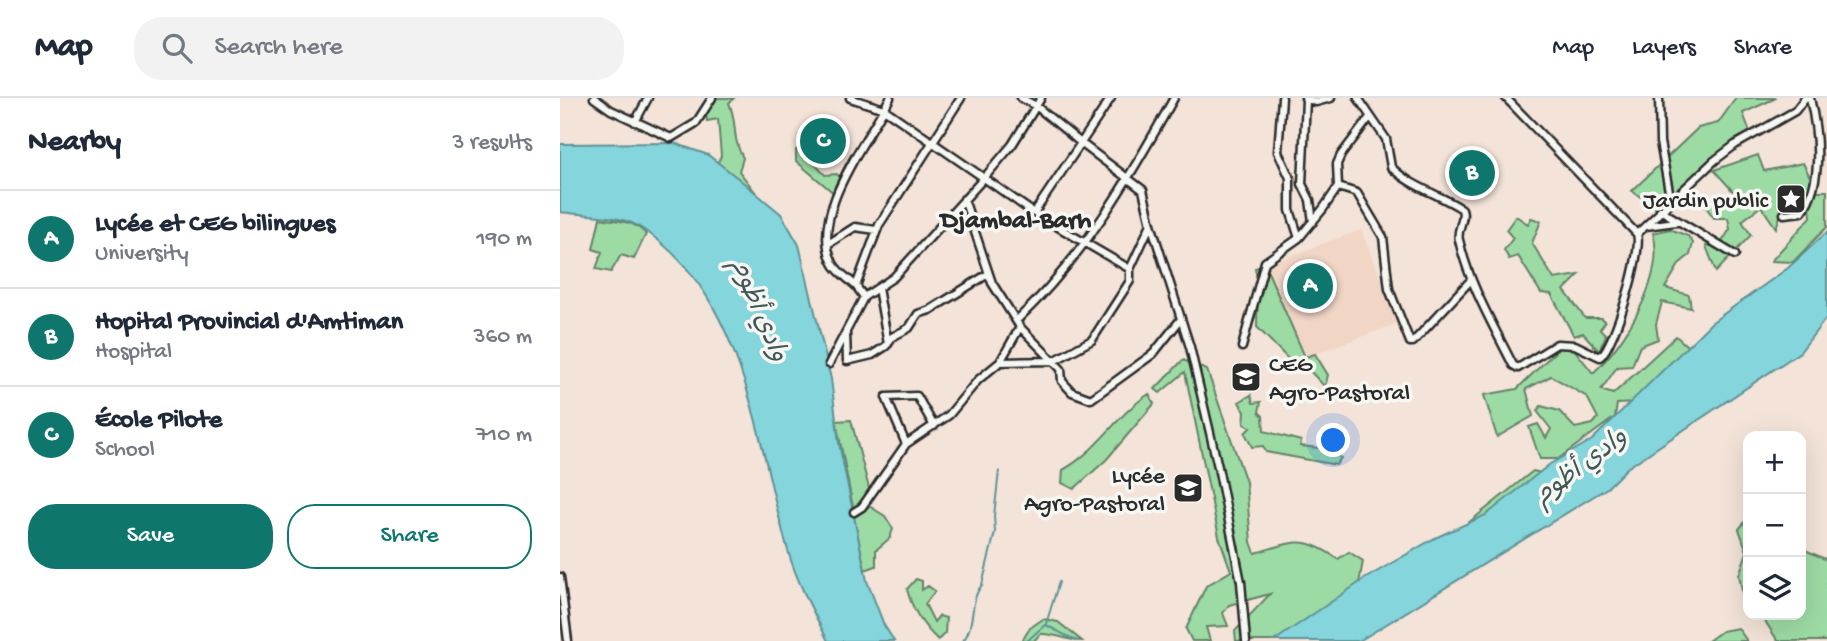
<!DOCTYPE html>
<meta charset="utf-8">
<style>
:root{--surface:#fff;--page:#f2f2f3;--text:#1f2937;--muted:#747a83;--line:#e0e1e3;--accent:#0f766e}
body{margin:0;font-family:"Gochi Hand","Playpen Sans Arabic",sans-serif;background:var(--page);color:var(--text)}
.controls{position:absolute;right:21px;bottom:21px;display:grid;overflow:hidden;border-radius:14px;box-shadow:0 7px 28px #0002}
.controls button{width:63px;height:63px;display:grid;place-items:center;padding:0;border:0;border-bottom:2px solid var(--line);background:var(--surface);color:var(--text);font:35px sans-serif}
.you{position:absolute;left:774px;top:343px;width:24px;height:24px;margin:-18px;border:5px solid #fff;border-radius:50%;background:#1a73e8;box-shadow:0 0 0 10px #1a73e833}
.badge{display:grid;place-items:center;width:46px;height:46px;border-radius:50%;background:var(--accent);color:#fff;font-size:23px;font-weight:700}
.pin{position:absolute;translate:-50% -50%;border:4px solid #fff;box-shadow:0 2px 7px #0006}
.list{margin:0;padding:0;list-style:none}
h2{display:flex;justify-content:space-between;align-items:center;height:91px;margin:0;padding:0 28px;font-size:30px}
h2 small{font-size:23px;font-weight:400;color:var(--muted)}
.list li{display:grid;grid-template-columns:46px 1fr auto;gap:21px;align-items:center;box-sizing:border-box;height:98px;padding:0 28px;border-top:2px solid var(--line)}
.list b{display:block;font-size:26px;white-space:nowrap}
.list p{margin:0;font-size:23px;white-space:nowrap;color:var(--muted)}
.list em{font-size:23px;font-style:normal;color:var(--muted)}
.actions{display:flex;gap:14px;padding:21px 28px}
.actions a{flex:1;padding:16px 0;border:2px solid var(--accent);border-radius:28px;text-align:center;font-size:24px;color:var(--accent)}
.actions .main{background:var(--accent);color:#fff}
.icon{flex:none;width:38px;height:38px;fill:none;stroke:currentColor;stroke-width:2;stroke-linecap:round;stroke-linejoin:round}
.map{position:relative;flex:none;width:1267px;height:543px;overflow:hidden}
header{display:flex;align-items:center;gap:42px;box-sizing:border-box;height:98px;padding:0 35px;background:var(--surface);border-bottom:2px solid var(--line)}
header strong{font-size:33px}
nav{display:flex;gap:38px;margin-inline-start:auto;font-size:24px}
.search{width:490px;height:63px;background:var(--page);display:flex;align-items:center;gap:18px;box-sizing:border-box;padding:0 24px;border-radius:28px;color:var(--muted);font-size:26px}
main{display:flex}
aside{flex:1;background:var(--surface)}
.map>svg:first-child{display:block}
.built{fill:#f1d6c6}
.green{fill:#9ddba4;stroke:#648368;stroke-width:2}
.water{fill:#84d6dc;stroke:#609295;stroke-width:2}
.lines{fill:none;stroke-linecap:round;stroke-linejoin:round}
.stream{stroke:#609295;stroke-width:2}
.minor-casing{stroke:#2b2b2b;stroke-width:11}
.minor{stroke:#f6f6f2;stroke-width:6}
.labels{text-anchor:middle;stroke-width:7;stroke-linejoin:round;paint-order:stroke}
.poi-label{font-size:24px;fill:#2b2b2b;stroke:#f6f6f2;text-anchor:end}
.neighbourhood-label{font-size:26px;font-weight:bold;fill:#2b2b2b;stroke:#f6f6f2}
.water-label{font-size:26px;font-style:italic;fill:#415657;stroke:#f6f6f2}
</style>
<header>
<strong>Map</strong>
<div class="search"><svg class="icon" aria-label="search" viewBox="0 0 24 24"><circle cx="10" cy="10" r="6"/><path d="M15 15l6 6"/></svg>Search here</div>
<nav><a>Map</a><a>Layers</a><a>Share</a></nav>
</header>
<main>
<aside>
<h2>Nearby<small>3 results</small></h2>
<ul class="list">
<li><span class="badge">A</span><div><b>Lycée et CEG bilingues</b><p>University</p></div><em>190 m</em></li>
<li><span class="badge">B</span><div><b>Hopital Provincial d'Amtiman</b><p>Hospital</p></div><em>360 m</em></li>
<li><span class="badge">C</span><div><b>École Pilote</b><p>School</p></div><em>710 m</em></li>
</ul>
<div class="actions"><a class="main">Save</a><a>Share</a></div>
</aside>
<div class="map">
<svg width="1267" height="543" viewBox="0 0 1267 543">
<rect width="100%" height="100%" fill="#f3e3d8"/>
<filter id="ink" filterUnits="userSpaceOnUse"><feTurbulence type="fractalNoise" baseFrequency=".0143" numOctaves="2"/><feDisplacementMap in="SourceGraphic" scale="14" xChannelSelector="R" yChannelSelector="G"/><feConvolveMatrix kernelMatrix="1 2 1 2 8 2 1 2 1" color-interpolation-filters="sRGB"/></filter>
<g filter="url(#ink)">
<path class="built" d="M801,132L839,225L746,259L705,167Z"/>
<path class="green" d="M155,0H174L169,5C178,26 171,38 183,60L179,73L196,95L157,66L161,58L158,21L147,23L146,16Z
M1176,0H1216L1183,15L1190,34L1174,42L1096,110L1072,93L1138,30L1158,25Z
M242,48L246,57L265,77L277,76L285,85L281,97H276L236,63V52Z
M1198,57L1204,73L1243,65L1257,93H1267V129L1233,164L1211,163L1251,119L1250,109L1225,103L1216,130L1201,108L1182,123L1191,137L1156,174L1146,148L1160,147L1170,131L1168,120H1154L1143,105L1156,99L1170,105L1179,100L1154,72Z
M956,118L968,126L971,120L981,123L972,145L994,181L1019,177L1004,192L1025,220H1042L1045,224L1040,231L1046,237L1039,253L1023,235L1014,238L991,196L981,195L958,158L949,161L944,152L953,140L946,132Z
M40,120C58,123 73,122 86,136L74,161L61,157L51,174L36,171L42,154L33,151Z
M1110,131L1128,138L1133,145L1130,157L1120,165L1105,190L1129,197L1131,210L1102,204L1096,226L1098,241L1080,248L1072,268L1057,269L1041,292L1053,296L1116,238L1137,257L1075,305L1057,306L1055,319L998,361H980L969,329L978,326L986,340L991,331L977,313L981,308L999,313L1015,330L1033,326L1038,320L1027,299L991,278L966,291L973,318L937,339L924,297L957,291L999,250H1013L1033,275C1065,246 1106,178 1093,135Z
M705,167L745,259L755,256L768,277L765,289L750,273L736,269L697,229L698,186L695,170Z
M623,262L647,272L686,384L691,444L695,455C735,444 742,436 778,461L789,454L803,463L799,486L719,543H676L675,533L710,496L669,507L663,515L668,528L646,529L650,543H632L626,531L646,488L671,473L659,439L625,274L600,295L595,291Z
M589,296L594,306L546,362L514,391L502,385L503,372C538,353 556,317 589,296Z
M691,297L693,305L701,304L699,314L703,318L704,333L741,343L740,348L770,351L781,360L776,367L706,354L703,348L692,349L685,335L691,329L684,326L685,314L679,304Z
M291,322L310,394L301,408L293,409L276,323Z
M973,373L985,376L958,404L902,430Z
M309,408L325,418L333,431L330,440L316,452V468L305,472L294,419Z
M1188,420V506L1184,504L1179,477L1187,454L1179,431Z
M1241,450L1267,462V543H1218L1201,517H1241Z
M356,481L362,483V492L368,488L375,493L365,506L374,524L379,518L386,520L385,535L378,542C362,527 352,512 347,491Z
M483,521L498,524L522,543C507,543 496,535 480,536L474,543H462L470,530Z
M1178,530L1187,543H1148L1162,533Z"/>
<path class="water" d="M114,45L148,57L179,81L221,116L239,147L271,281L279,345L307,483L324,527L334,543H268C254,515 238,486 229,456C196,345 186,194 78,128C60,117 22,117 0,114V46Z
M1267,134V219L1240,254L1067,370L1047,390L799,543H714L806,480L875,440L926,417L990,366L1032,342L1151,225L1228,170Z"/>
<g class="lines">
<path class="stream" d="M486,527L516,543
M403,543C416,527 409,502 422,487L435,434L434,418L439,373
M467,543L486,526L499,484"/>
<g class="minor-casing">
<path id="minor" d="M34,0L51,12L111,40L136,25L152,0
M290,0L324,11L424,80L334,179L304,199L296,188
M330,0C308,42 248,117 273,165C277,174 289,181 296,188L319,127L401,0
M461,0L476,8L521,45L551,0
M722,0L718,54L730,80V112L739,140
M745,0L756,4L771,0
M798,0L826,41L831,69C851,89 879,96 902,111C906,122 896,131 899,142C909,186 933,227 953,267L958,270L997,246L1015,247L1040,259C1055,247 1083,153 1077,136L946,0
M1099,0L1100,44L1111,104
M746,2L742,86L750,102L753,124
M75,24L88,0
M778,89L797,95L823,139L829,191L850,244H853L911,182
M404,101L432,185L460,229L440,264
M1100,112L1175,157
M474,115L424,80L452,47L481,0
M1224,116L1242,114C1264,83 1258,35 1250,0
M591,126L570,171L474,115L521,45L583,92L591,126L630,249L658,369L681,484L686,543
M1086,128L1116,124
M1077,136L1154,63L1175,47L1235,13L1245,0
M268,146L295,129L316,132
M318,190L328,246
M457,222C524,159 570,79 614,0
M460,229L501,271L502,283L512,294L531,301L593,256L621,221
M286,235L287,263L312,257L326,248L332,239L349,230L358,216L370,212L428,176
M682,249L705,164L739,140L763,111L778,89L777,66L781,57L810,19
M269,266L304,199
M346,346L326,299L357,298L374,328
M294,414L302,409L346,346L389,317L418,282L440,264L494,263L532,242L570,183V171
M0,479L8,543"/>
</g>
<use href="#minor" class="minor"/>
</g>
</g>
<defs>
<g id="sight-square" transform="scale(1.575)"><rect x="-9" y="-9" width="18" height="18" rx="4" fill="#2b2b2b" stroke="#f6f6f2"/><path d="M0-6L1.8-2.2L6-1.7L2.9 1.2L3.7 5.4L0 3.3L-3.7 5.4L-2.9 1.2L-6-1.7L-1.8-2.2Z" fill="#fff"/></g>
<g id="university-square" transform="scale(1.575)"><rect x="-9" y="-9" width="18" height="18" rx="4" fill="#2b2b2b" stroke="#f6f6f2"/><path d="M0-5L7-2L0 1L-7-2ZM-4 1L0 2.5L4 1V4Q0 6-4 4Z" fill="#fff"/></g>
</defs>
<g fill-rule="evenodd">
<use href="#sight-square" x="1231" y="101"/>
<use href="#university-square" x="686" y="279"/>
<use href="#university-square" x="628" y="390"/>
</g>
<g class="labels">
<g class="poi-label">
<text x="1208" y="109">Jardin public</text>
<text x="709" y="273" text-anchor="start">CEG<tspan x="709" dy="28">Agro-Pastoral</tspan></text>
<text x="605" y="384">Lycée<tspan x="605" dy="28">Agro-Pastoral</tspan></text>
</g>
<g class="neighbourhood-label">
<text x="456" y="129">Djambal-Barh</text>
</g>
<g class="water-label">
<text transform="translate(201 211) rotate(67)" y="9">وادي أظوم</text>
<text transform="translate(1019 367) rotate(-37)" y="9">وادي أظوم</text>
</g>
</g>
</svg>
<div class="controls">
<button>+</button>
<button>−</button>
<button><svg class="icon" aria-label="layers" viewBox="0 0 24 24"><path d="M12 4l9 5-9 5-9-5zM3 14l9 5 9-5"/></svg></button>
</div>
<div class="you"></div>
<div class="pin badge" style="left:750px;top:188px">A</div>
<div class="pin badge" style="left:912px;top:75px">B</div>
<div class="pin badge" style="left:263px;top:43px">C</div>
</div>
</main>
